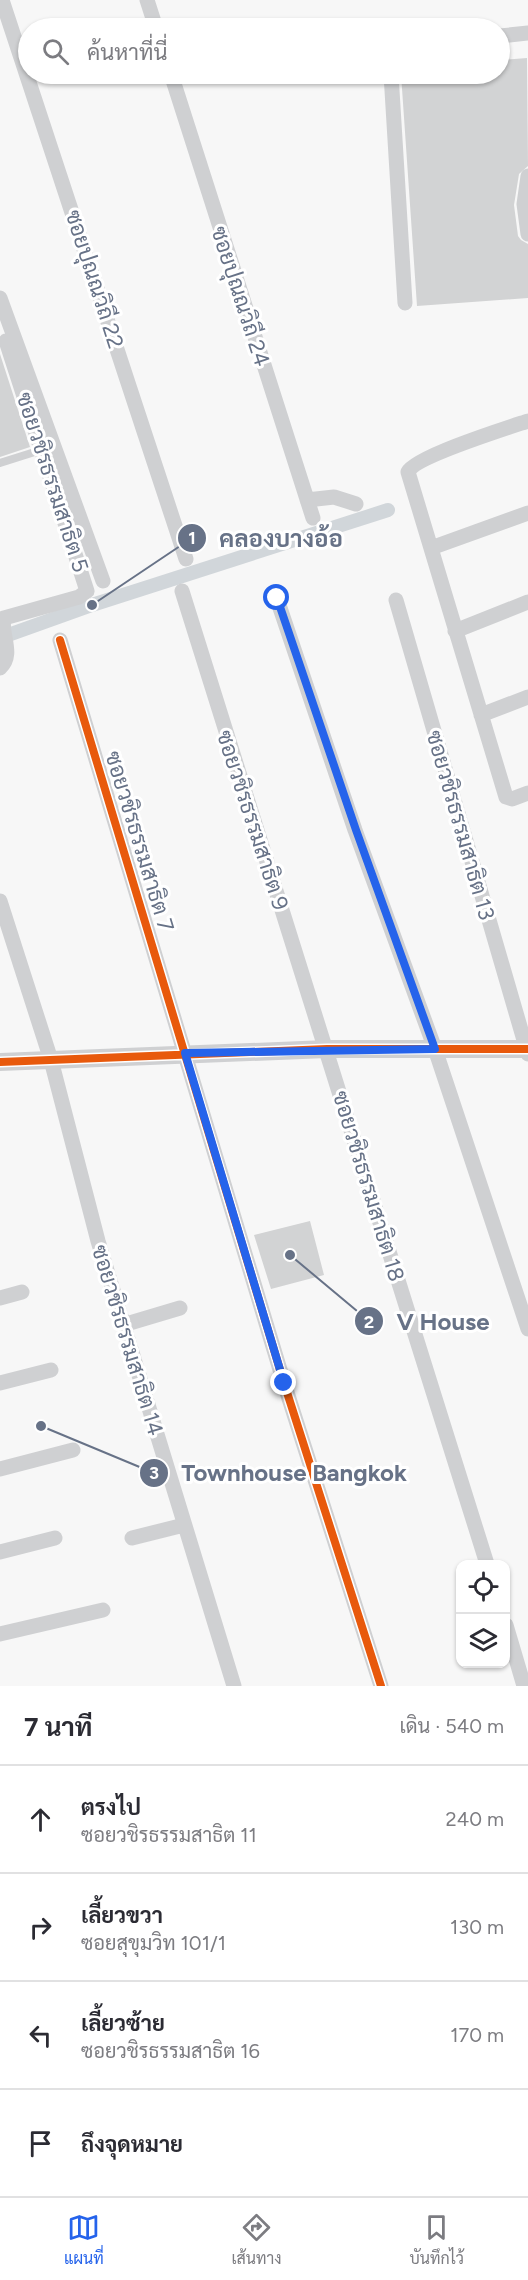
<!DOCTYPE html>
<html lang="th">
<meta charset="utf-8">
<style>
:root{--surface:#fff;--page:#f7f7f7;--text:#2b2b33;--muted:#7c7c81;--line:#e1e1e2;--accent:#2563eb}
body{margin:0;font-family:Figtree,Sarabun,sans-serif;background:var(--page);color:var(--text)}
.controls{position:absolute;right:18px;bottom:18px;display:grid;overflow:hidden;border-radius:12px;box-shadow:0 2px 4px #0004}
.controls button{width:54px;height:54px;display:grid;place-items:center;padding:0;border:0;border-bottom:2px solid var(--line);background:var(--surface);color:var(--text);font:30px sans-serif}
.stop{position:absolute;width:18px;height:18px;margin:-14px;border:4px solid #2563eb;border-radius:50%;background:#fff}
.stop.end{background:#2563eb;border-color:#fff;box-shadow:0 2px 6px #0008}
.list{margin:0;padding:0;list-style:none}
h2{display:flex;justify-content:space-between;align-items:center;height:78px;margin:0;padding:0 24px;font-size:26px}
h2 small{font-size:20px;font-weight:400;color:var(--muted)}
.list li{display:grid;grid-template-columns:39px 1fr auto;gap:18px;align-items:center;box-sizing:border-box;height:108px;padding:0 24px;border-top:2px solid var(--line)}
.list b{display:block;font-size:22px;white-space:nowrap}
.list p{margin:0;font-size:20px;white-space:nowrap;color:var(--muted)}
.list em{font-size:20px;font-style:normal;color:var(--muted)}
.icon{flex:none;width:33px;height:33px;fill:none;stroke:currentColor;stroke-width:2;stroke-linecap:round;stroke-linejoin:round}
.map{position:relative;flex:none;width:528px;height:1686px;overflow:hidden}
.search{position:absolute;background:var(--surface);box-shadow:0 2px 4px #0004;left:18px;right:18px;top:18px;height:66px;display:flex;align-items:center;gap:15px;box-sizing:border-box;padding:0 21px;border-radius:33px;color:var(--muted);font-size:22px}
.sheet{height:510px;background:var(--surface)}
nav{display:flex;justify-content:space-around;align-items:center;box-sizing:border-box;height:84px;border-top:2px solid var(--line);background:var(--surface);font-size:16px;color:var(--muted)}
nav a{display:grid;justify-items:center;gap:3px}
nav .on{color:var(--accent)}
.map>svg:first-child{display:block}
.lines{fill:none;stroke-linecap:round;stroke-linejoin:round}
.canal{stroke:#d1d6da;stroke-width:14}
.building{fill:#d2d3d4}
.service{stroke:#cfd0d2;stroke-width:8}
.minor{stroke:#cfd0d2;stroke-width:15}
.tertiary{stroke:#cfd0d2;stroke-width:18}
.cycleway-casing{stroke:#fff;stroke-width:11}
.cycleway{stroke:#e8590c;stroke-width:8}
.route{stroke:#2563eb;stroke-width:8}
.labels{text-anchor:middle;stroke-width:6;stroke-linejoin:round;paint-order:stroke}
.street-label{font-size:22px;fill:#677287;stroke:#fff}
.leader{fill:none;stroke:#677287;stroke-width:2}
.callout-dot{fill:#677287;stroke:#fff;stroke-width:2}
.mark-label{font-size:18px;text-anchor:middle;font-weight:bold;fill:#fff}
.callout-label{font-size:24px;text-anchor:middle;font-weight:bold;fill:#677287;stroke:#fff;stroke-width:6;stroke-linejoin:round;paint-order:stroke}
</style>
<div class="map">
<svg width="528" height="1686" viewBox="0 0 528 1686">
<rect width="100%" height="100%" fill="#f7f7f7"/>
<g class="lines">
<path class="canal" d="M0,638L92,605L388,510"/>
</g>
<path class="building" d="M527,58L528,166L519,174L514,205L518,236L521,240L528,244V298L417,306L401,74H500V60Z
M0,354L30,447L0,457Z
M310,1221L324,1275L271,1289L254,1235Z"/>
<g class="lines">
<path class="service" d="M0,463L41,450"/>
<path class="minor" d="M2,0L186,559
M147,0L156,28
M500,36L528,33
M171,74L313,518
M391,74L405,303
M528,176L524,204L528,234
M0,298L103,581
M528,421C507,428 415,457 408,472L506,797L512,799L528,793
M307,500L334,497L356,504
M431,548L528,513
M182,591L487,1564
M277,599L355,830L435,1049L528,1329
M396,600L528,1054
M455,631L528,602
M60,640L284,1383L381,1686
M0,668C15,654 0,634 4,618L79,597L87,591L6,341
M481,715L528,697
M0,901L51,1060L98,1241L234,1686
M0,1298L22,1292
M123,1325L180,1308
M0,1383L51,1370
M0,1469L73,1450
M132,1538L184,1525
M0,1552L55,1538
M506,1625L524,1686
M0,1634L103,1610"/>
<path class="tertiary" d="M0,1062L327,1049H528"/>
<g class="cycleway-casing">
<path id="cycleway" d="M60,640L284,1383L381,1686
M0,1062L327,1049H528"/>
</g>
<use href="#cycleway" class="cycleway"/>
</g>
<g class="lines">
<path class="route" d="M277,598L356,830L435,1049L185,1053L284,1383"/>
</g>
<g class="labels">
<g class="street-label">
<text transform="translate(95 279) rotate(72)" y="8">ซอยปุณณวิถี 22</text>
<text transform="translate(241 296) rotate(72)" y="8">ซอยปุณณวิถี 24</text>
<text transform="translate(53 482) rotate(72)" y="8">ซอยวชิรธรรมสาธิต 5</text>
<text transform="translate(253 820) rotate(72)" y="8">ซอยวชิรธรรมสาธิต 9</text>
<text transform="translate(461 825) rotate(74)" y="8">ซอยวชิรธรรมสาธิต 13</text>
<text transform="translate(140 841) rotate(73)" y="8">ซอยวชิรธรรมสาธิต 7</text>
<text transform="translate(369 1186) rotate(73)" y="8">ซอยวชิรธรรมสาธิต 18</text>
<text transform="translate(128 1340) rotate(73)" y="8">ซอยวชิรธรรมสาธิต 14</text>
</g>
</g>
<path class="leader" d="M92 605L192 538M290 1255L369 1321M41 1426L154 1473"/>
<g class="callout-dot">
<circle cx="92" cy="605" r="6"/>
<circle cx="290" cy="1255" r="6"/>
<circle cx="41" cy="1426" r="6"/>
<circle cx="192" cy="538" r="15"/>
<circle cx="369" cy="1321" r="15"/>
<circle cx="154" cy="1473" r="15"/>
</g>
<g class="mark-label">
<text x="192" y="544">1</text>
<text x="369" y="1328">2</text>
<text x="154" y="1479">3</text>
</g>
<g class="callout-label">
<text x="281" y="547">คลองบางอ้อ</text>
<text x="443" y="1330">V House</text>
<text x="294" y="1481">Townhouse Bangkok</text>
</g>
</svg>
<div class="controls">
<button><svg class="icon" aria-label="locate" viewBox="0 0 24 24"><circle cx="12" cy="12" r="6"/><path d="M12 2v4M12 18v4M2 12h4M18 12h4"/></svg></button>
<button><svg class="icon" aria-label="layers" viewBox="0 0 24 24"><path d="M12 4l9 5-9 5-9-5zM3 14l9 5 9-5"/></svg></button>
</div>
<div class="stop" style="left:277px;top:598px"></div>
<div class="stop end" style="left:284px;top:1383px"></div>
<div class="search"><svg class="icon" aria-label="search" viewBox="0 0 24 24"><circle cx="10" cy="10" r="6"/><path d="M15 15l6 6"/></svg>ค้นหาที่นี่</div>
</div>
<section class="sheet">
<h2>7 นาที<small>เดิน · 540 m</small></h2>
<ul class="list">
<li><svg class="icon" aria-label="ahead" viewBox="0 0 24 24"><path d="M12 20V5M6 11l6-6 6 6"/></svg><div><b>ตรงไป</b><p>ซอยวชิรธรรมสาธิต 11</p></div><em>240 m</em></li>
<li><svg class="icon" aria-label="right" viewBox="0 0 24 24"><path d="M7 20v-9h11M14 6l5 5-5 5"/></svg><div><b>เลี้ยวขวา</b><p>ซอยสุขุมวิท 101/1</p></div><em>130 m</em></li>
<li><svg class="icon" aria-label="left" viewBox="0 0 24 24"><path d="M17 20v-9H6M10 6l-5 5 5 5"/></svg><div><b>เลี้ยวซ้าย</b><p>ซอยวชิรธรรมสาธิต 16</p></div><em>170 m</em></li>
<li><svg class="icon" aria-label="arrive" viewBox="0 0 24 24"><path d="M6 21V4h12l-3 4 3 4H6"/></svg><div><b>ถึงจุดหมาย</b></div></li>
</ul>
</section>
<nav>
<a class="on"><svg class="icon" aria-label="map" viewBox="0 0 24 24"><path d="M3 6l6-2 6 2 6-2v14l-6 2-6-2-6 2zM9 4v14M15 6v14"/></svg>แผนที่</a>
<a><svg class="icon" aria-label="directions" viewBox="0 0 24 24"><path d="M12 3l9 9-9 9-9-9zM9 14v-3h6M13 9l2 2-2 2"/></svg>เส้นทาง</a>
<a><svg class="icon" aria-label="saved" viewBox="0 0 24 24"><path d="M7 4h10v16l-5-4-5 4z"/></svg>บันทึกไว้</a>
</nav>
